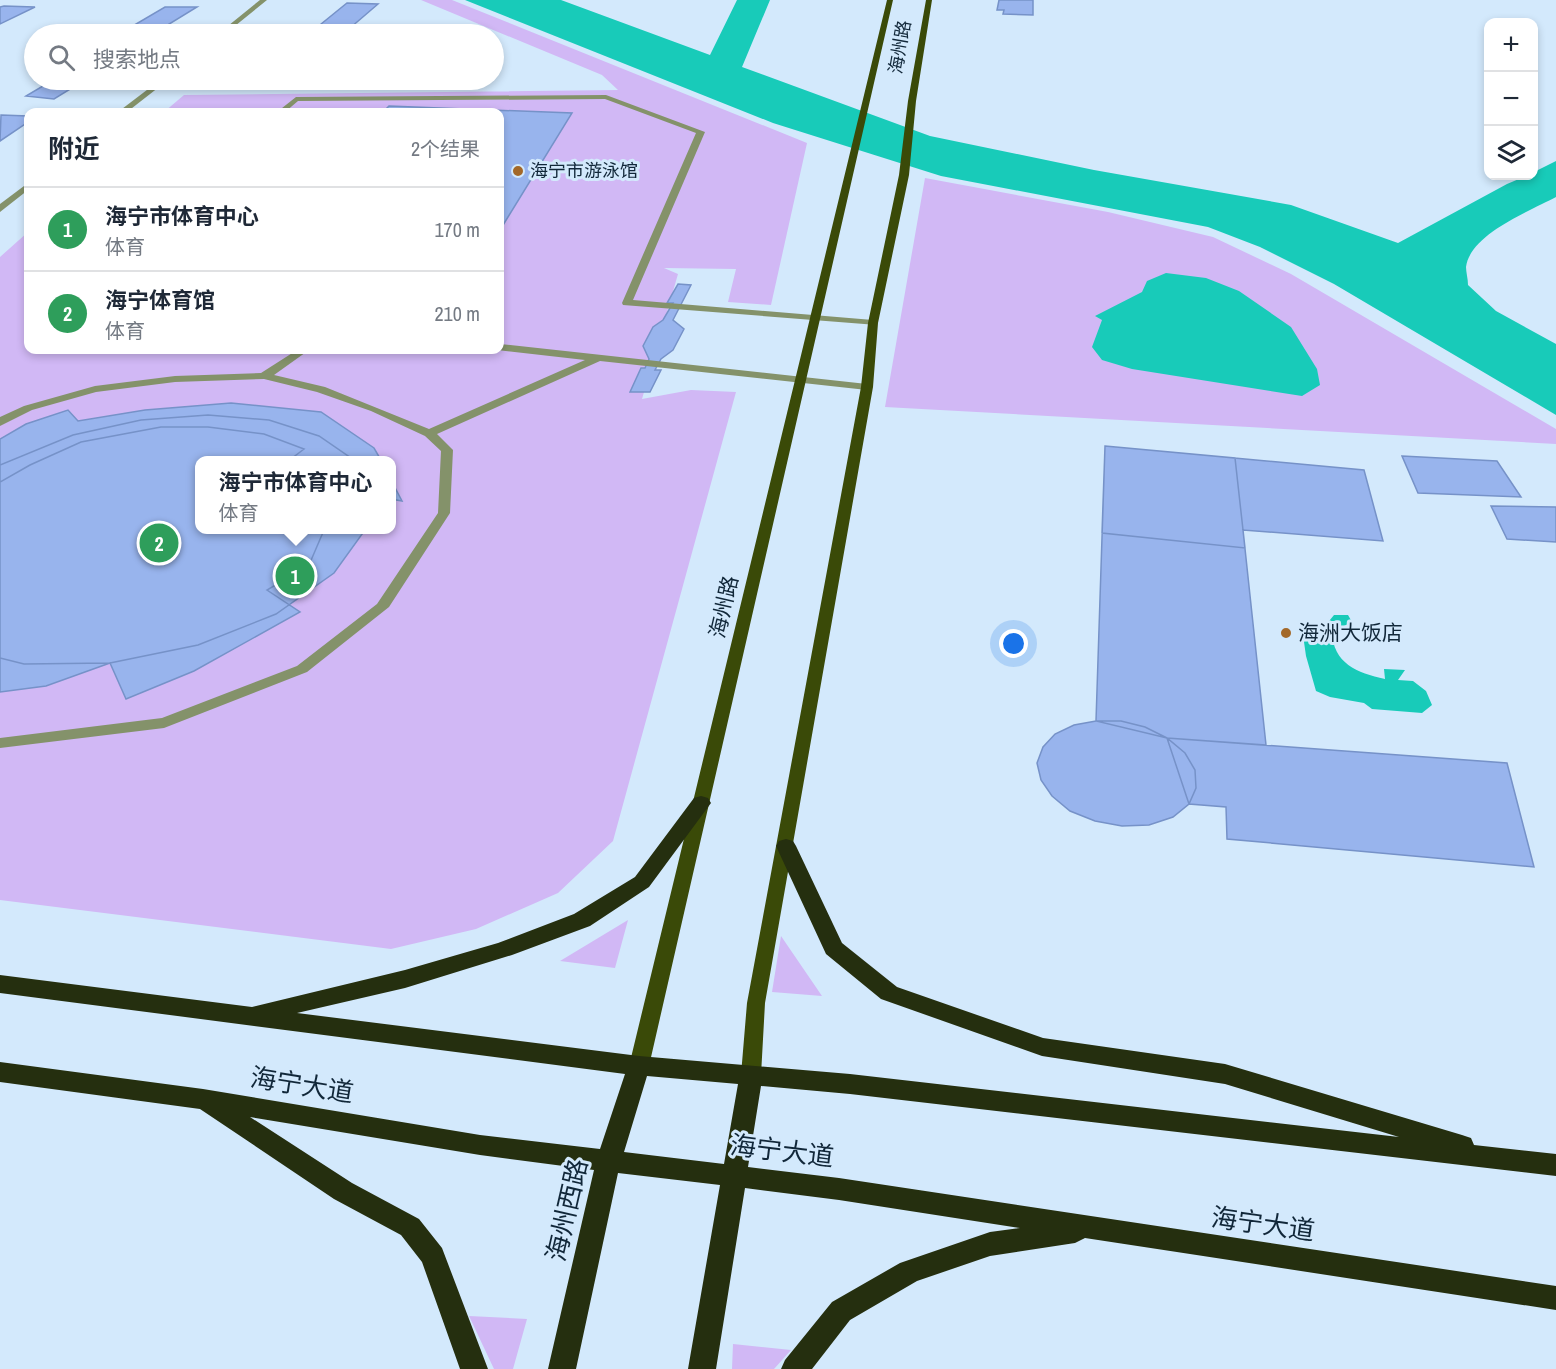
<!DOCTYPE html>
<html lang="zh">
<meta charset="utf-8">
<style>
:root{--surface:#fff;--page:#f2f2f3;--text:#1f2937;--muted:#747a83;--line:#e0e1e3;--accent:#b45309}
body{margin:0;font-family:"Archivo Narrow","Noto Sans SC",sans-serif;background:var(--page);color:var(--text)}
.controls{position:absolute;right:18px;top:18px;display:grid;overflow:hidden;border-radius:12px;box-shadow:0 3px 9px #0003}
.controls button{width:54px;height:54px;display:grid;place-items:center;padding:0;border:0;border-bottom:2px solid var(--line);background:var(--surface);color:var(--text);font:30px sans-serif}
.you{position:absolute;left:1014px;top:644px;width:21px;height:21px;margin:-15px;border:4px solid #fff;border-radius:50%;background:#1a73e8;box-shadow:0 0 0 9px #1a73e833}
.badge{display:grid;place-items:center;width:39px;height:39px;border-radius:50%;background:var(--accent);color:#fff;font-size:20px;font-weight:700}
.pin{position:absolute;translate:-50% -50%;border:3px solid #fff;box-shadow:0 2px 6px #0006}
.popup{position:absolute;left:195px;top:456px;width:201px;height:78px;box-sizing:border-box;display:grid;place-content:center;border-radius:12px;background:var(--surface);filter:drop-shadow(0 2px 4px #0005);font-size:20px;white-space:nowrap;color:var(--muted)}
.popup b{font-size:22px;color:var(--text)}
.popup::after{content:'';position:absolute;left:50%;top:100%;margin-left:-12px;border:12px solid transparent;border-top-color:var(--surface)}
.list{margin:0;padding:0;list-style:none}
h2{display:flex;justify-content:space-between;align-items:center;height:78px;margin:0;padding:0 24px;font-size:26px}
h2 small{font-size:20px;font-weight:400;color:var(--muted)}
.list li{display:grid;grid-template-columns:39px 1fr auto;gap:18px;align-items:center;box-sizing:border-box;height:84px;padding:0 24px;border-top:2px solid var(--line)}
.list b{display:block;font-size:22px;white-space:nowrap}
.list p{margin:0;font-size:20px;white-space:nowrap;color:var(--muted)}
.list em{font-size:20px;font-style:normal;color:var(--muted)}
.icon{flex:none;width:33px;height:33px;fill:none;stroke:currentColor;stroke-width:2;stroke-linecap:round;stroke-linejoin:round}
.map{position:relative;flex:none;width:1556px;height:1369px;overflow:hidden}
.search{position:absolute;background:var(--surface);box-shadow:0 3px 9px #0003;left:24px;top:24px;width:480px;height:66px;display:flex;align-items:center;gap:15px;box-sizing:border-box;padding:0 21px;border-radius:33px;color:var(--muted);font-size:22px}
.panel{position:absolute;background:var(--surface);box-shadow:0 3px 9px #0003;left:24px;top:108px;width:480px;height:246px;border-radius:12px}
.map>svg:first-child{display:block}
.green{fill:#d1b8f5;fill-rule:evenodd}
.water{fill:#18cbb9}
.building{fill:#98b4ed;stroke:#7692c8;stroke-width:1.5}
.lines{fill:none;stroke-linecap:round;stroke-linejoin:round}
.minor{fill:#84926a;fill-rule:evenodd}
.major{fill:#3a4a08;fill-rule:evenodd}
.highway{fill:#252f0f;fill-rule:evenodd}
.poi-dot{fill:#a36829;stroke:#d3e9fc;stroke-width:2}
.labels{text-anchor:middle;stroke-width:6;stroke-linejoin:round;paint-order:stroke}
.far-street-label{font-size:18px;fill:#112739;stroke:#d3e9fc}
.far-poi-label{font-size:18px;fill:#112739;stroke:#d3e9fc;text-anchor:start}
.street-label{font-size:21px;fill:#112739;stroke:#d3e9fc}
.poi-label{font-size:21px;fill:#112739;stroke:#d3e9fc;text-anchor:start}
.near-street-label{font-size:26px;fill:#112739;stroke:#d3e9fc}
</style>
<div class="map">
<svg width="1556" height="1369" viewBox="0 0 1556 1369">
<rect width="100%" height="100%" fill="#d3e9fc"/>
<path class="green" d="M421,0H452L807,143L771,305L728,302L736,269L664,268L678,274L642,399L691,390L736,392L613,841L558,893L476,929L391,949L0,900V257L28,232V350H500V112H164L184,95L618,90L602,75ZM199,460H391V530H199Z
M925,178L1108,212L1213,237L1291,274L1556,429V444L885,407Z
M628,920L615,968L560,961Z
M781,936L822,996L772,992Z
M469,1316L527,1319L513,1369H494Z
M733,1344L791,1350L774,1369H732Z"/>
<path class="water" d="M465,0H561L710,55L737,0H770L742,67L930,136L1094,170L1291,205L1398,243L1507,184L1526,176H1534V172L1556,161V197C1530,211 1470,234 1466,267C1466,272 1468,279 1468,285L1496,311L1556,344V415L1334,284L1260,247L1208,227L941,176L773,123Z
M1166,273L1206,278L1239,291L1291,327L1317,369L1320,385L1302,396L1132,369L1102,360L1092,347L1102,320L1095,316L1142,292L1147,281Z
M1334,615H1348L1352,622L1332,632C1333,663 1357,673 1385,679L1384,669L1405,670L1398,680L1413,681L1426,691L1432,705L1422,713L1372,709L1364,703L1330,697L1316,691L1306,656L1303,635L1310,628L1325,626Z"/>
<path class="building" d="M999,0H1033V15L1003,14L1004,10H997Z
M347,3L378,4L343,34L310,33Z
M4,6L35,7L0,24V7Z
M165,7H197L153,34H119Z
M53,80H85L54,99L26,96Z
M389,106L572,113L500,230V112H383Z
M1,115L28,116V122L0,141Z
M678,284L691,285L673,320L684,329L673,350L661,359L655,370H661L650,392H630L641,368H645L649,359L643,346L653,327L663,320L673,303H667Z
M231,403L321,412L374,448L381,460H354L319,436L269,420L208,415L141,420L73,435L0,465V439L26,424L68,410L78,421L145,410Z
M208,415L269,420L319,436L354,460H199V530H365L334,573L276,614L198,645L110,663L24,664L0,658V465L73,435L141,420Z
M161,427H208L264,434L304,449L291,459L294,460H199V530H324L309,565L267,590L300,612L194,671L126,699L110,663L46,686L0,692V482L30,465L81,442Z
M1105,446L1364,470L1383,541L1243,530L1266,745L1167,738L1096,721Z
M1105,446L1235,458L1245,548L1102,533Z
M1402,456L1497,461L1521,497L1418,493Z
M391,480L402,501L391,499Z
M1491,506L1556,507V542L1507,539Z
M1096,721H1121L1145,727L1167,738L1185,753L1195,770L1196,788L1189,804L1173,817L1149,825L1122,826L1095,821L1070,811L1052,796L1041,780L1037,763L1043,747L1055,734L1074,725Z
M1167,738L1507,763L1534,867L1227,839L1226,807L1189,804Z"/>
<g class="lines">
<path class="minor" d="M260,0H267L225,34H218Z
M160,80H168L127,112H118Z
M606,95L705,132L633,300L873,320L877,321V325L623,305L622,303L696,133L605,99L298,101L285,112H277L296,97Z
M28,183V190L0,212V204Z
M500,344L867,384L873,387L867,390L600,361L437,434L453,450L450,513L389,607L307,672L164,728L0,748V738L162,718L297,666L377,604L438,513L441,451L425,436L371,411L317,392L264,379L175,382L96,392L32,410L0,426V417L24,406L95,386L175,376L261,373L297,350H309L274,375L325,387L429,429L585,360L497,350H500Z"/>
<path class="major" d="M887,0H893L649,1066L646,1072L639,1074L632,1072L629,1066Z
M926,0H932L916,101L909,175L878,323L873,387L765,1003L761,1075L758,1081L751,1083L744,1081L741,1075L747,1003L861,387L868,323L899,175L908,101Z"/>
<path class="highway" d="M701,796L708,798L711,803L649,887L590,926L512,955L405,988L297,1013L639,1056L850,1074L1399,1137L1225,1084L1042,1056L881,999L826,954L776,846L779,841L786,839L793,841L796,846L842,943L897,987L1043,1038L1225,1064L1462,1135L1471,1138L1474,1145L1556,1154V1176L850,1094L761,1086L748,1167L839,1178L1556,1286V1310L1085,1238L1075,1243L990,1256L917,1281L850,1320L812,1369H781L785,1360L832,1302L900,1263L990,1232L1020,1228L839,1200L745,1188L716,1369H688L720,1185L618,1173L576,1369H548L594,1170L480,1155L250,1117L352,1183L419,1219L442,1248L488,1369H460L422,1262L401,1235L334,1199L200,1109L0,1082V1062L203,1089L480,1135L600,1149L625,1074L0,993V975L252,1007L405,970L498,943L574,914L635,877L694,798ZM647,1076L738,1084L724,1164L624,1152Z"/>
</g>
<g class="poi-dot">
<circle cx="518" cy="171" r="6"/>
<circle cx="1286" cy="633" r="6"/>
</g>
<g class="labels">
<g class="far-street-label">
<text transform="translate(900 47) rotate(-80)" y="6">海州路</text>
</g>
<g class="far-poi-label">
<text x="530" y="177">海宁市游泳馆</text>
</g>
<g class="street-label">
<text transform="translate(724 607) rotate(-77)" y="7">海州路</text>
</g>
<g class="poi-label">
<text x="1298" y="640">海洲大饭店</text>
</g>
<g class="near-street-label">
<text transform="translate(302 1085) rotate(9)" y="9">海宁大道</text>
<text transform="translate(782 1151) rotate(7)" y="9">海宁大道</text>
<text transform="translate(567 1210) rotate(-77)" y="9">海州西路</text>
<text transform="translate(1263 1224) rotate(8)" y="9">海宁大道</text>
</g>
</g>
</svg>
<div class="controls">
<button>+</button>
<button>−</button>
<button><svg class="icon" aria-label="layers" viewBox="0 0 24 24"><path d="M12 4l9 5-9 5-9-5zM3 14l9 5 9-5"/></svg></button>
</div>
<div class="you"></div>
<div class="pin badge" style="left:295px;top:576px;background:#2e9e5b">1</div>
<div class="popup"><b>海宁市体育中心</b>体育</div>
<div class="pin badge" style="left:159px;top:543px;background:#2e9e5b">2</div>
<div class="search"><svg class="icon" aria-label="search" viewBox="0 0 24 24"><circle cx="10" cy="10" r="6"/><path d="M15 15l6 6"/></svg>搜索地点</div>
<section class="panel">
<h2>附近<small>2个结果</small></h2>
<ul class="list">
<li><span class="badge" style="background:#2e9e5b">1</span><div><b>海宁市体育中心</b><p>体育</p></div><em>170 m</em></li>
<li><span class="badge" style="background:#2e9e5b">2</span><div><b>海宁体育馆</b><p>体育</p></div><em>210 m</em></li>
</ul>
</section>
</div>
